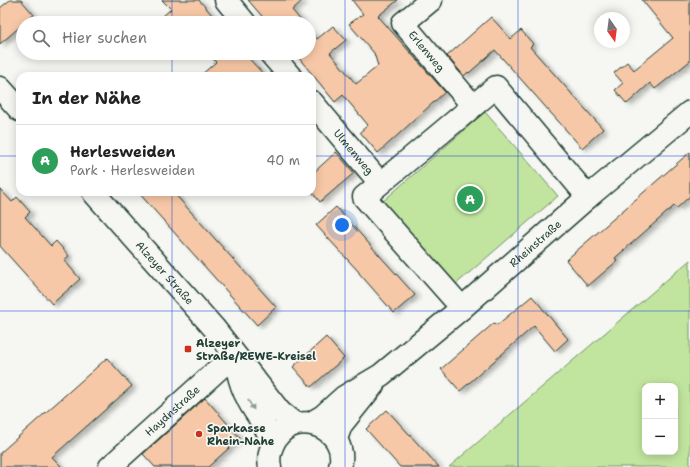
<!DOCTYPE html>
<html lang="de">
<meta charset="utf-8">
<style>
:root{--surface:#fff;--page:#f6f6f6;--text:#222;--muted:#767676;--line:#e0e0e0;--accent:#0f766e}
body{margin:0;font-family:"Shantell Sans",sans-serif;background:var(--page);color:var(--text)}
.controls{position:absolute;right:12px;bottom:12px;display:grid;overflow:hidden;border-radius:8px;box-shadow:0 2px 10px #0003}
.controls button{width:36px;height:36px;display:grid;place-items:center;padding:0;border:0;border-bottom:1px solid var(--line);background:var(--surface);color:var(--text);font:20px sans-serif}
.compass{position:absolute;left:594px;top:12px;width:36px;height:36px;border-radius:50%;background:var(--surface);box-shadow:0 2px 10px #0003;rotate:166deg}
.you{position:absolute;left:342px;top:225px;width:14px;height:14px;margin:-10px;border:3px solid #fff;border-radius:50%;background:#1a73e8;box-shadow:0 0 0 6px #1a73e833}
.badge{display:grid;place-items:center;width:26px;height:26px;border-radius:50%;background:var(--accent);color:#fff;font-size:13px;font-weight:700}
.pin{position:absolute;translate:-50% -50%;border:2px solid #fff;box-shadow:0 1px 4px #0006}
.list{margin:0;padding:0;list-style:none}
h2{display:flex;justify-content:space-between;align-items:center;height:52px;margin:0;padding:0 16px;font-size:17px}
h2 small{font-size:13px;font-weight:400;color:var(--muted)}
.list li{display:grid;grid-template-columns:26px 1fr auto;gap:12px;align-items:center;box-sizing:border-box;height:72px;padding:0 16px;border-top:1px solid var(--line)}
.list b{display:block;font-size:15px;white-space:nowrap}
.list p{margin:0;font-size:13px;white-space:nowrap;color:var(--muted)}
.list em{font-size:13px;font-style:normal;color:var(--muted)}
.icon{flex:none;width:22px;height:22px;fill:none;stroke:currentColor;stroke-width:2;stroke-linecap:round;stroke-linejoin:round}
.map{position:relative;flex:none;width:690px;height:467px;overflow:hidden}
.search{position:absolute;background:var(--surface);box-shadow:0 2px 10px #0003;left:16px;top:16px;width:300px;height:44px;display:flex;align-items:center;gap:10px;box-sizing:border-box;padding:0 14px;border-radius:22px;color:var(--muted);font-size:15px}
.panel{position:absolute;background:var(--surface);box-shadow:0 2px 10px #0003;left:16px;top:72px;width:300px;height:124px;border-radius:12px}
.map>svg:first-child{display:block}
.green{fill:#c1e59e;stroke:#709169;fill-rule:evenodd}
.building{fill:#f7c8a7;stroke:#1f3d34;filter:url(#shadow)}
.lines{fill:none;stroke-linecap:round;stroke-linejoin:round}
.street-casing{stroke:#1f3d34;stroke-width:25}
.secondary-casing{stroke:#1f3d34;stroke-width:25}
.street{stroke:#f6f6f2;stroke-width:22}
.secondary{stroke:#f6f6f2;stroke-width:22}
.oneway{fill:#8a9a93}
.grid{fill:none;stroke:#1d4ed8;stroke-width:1;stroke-opacity:0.55}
.poi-dot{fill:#c8321e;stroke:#f6f6f2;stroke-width:1.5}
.labels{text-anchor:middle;stroke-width:3.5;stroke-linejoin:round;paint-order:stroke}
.street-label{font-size:11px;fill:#1f3d34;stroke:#f6f6f2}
.poi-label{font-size:11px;font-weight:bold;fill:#1f3d34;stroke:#f6f6f2;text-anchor:start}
</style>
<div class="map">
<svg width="690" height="467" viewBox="0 0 690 467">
<defs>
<filter id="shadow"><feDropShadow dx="4.5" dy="2.5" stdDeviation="2" flood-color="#0004"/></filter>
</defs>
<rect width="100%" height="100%" fill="#f6f6f2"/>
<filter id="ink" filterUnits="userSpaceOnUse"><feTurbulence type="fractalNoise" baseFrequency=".025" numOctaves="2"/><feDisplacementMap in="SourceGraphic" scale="8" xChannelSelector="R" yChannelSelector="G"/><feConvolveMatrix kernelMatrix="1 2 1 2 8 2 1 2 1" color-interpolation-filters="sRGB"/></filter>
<g filter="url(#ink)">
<path class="green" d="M485,112L558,196L455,285L382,202Z
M690,260V467H449ZM645,386H675V452H645Z"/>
<path class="building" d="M10,0H21L34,15L24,23H23V24L0,44V8Z
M162,0H199L219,23H155L171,9Z
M248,0H303L292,10L303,23H268Z
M352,0H398L378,16L445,92L378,153L360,132L368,125L343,95L335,102L298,57H297L293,53H309V30L317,39L333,26L346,40L330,53L356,84L378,66L374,53L349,24L363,14Z
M642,0H690V61L655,89L650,83L627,104L615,90L623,83L614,73L627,62L634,70L673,38Z
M491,17L511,39L521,30L533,44L530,47L603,129L582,148L495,50L469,73L468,72L464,76L447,56Z
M208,53H244L265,76H200L216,62Z
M336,152L354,173L320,202L312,192V174Z
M690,152V196L677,208L674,206L615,258L617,261L588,286L566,260Z
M0,189L12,202L17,197L30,212L25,217L51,246L56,241L69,256L64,260L80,279L52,304L0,246Z
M138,192H173L276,307L257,325Z
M336,207L415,295L394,313L359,273V272L316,225Z
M532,296L568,339L555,351L534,326L460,391L441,369L494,323L497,325Z
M326,337L344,358L311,387L293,367Z
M107,358L132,386L52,457L62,467H0V453Z
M205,398L240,438L208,467H155L143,454Z
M387,410L439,467H400L366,429Z"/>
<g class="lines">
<g class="street-casing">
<g id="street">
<path d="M226,0L245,23"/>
<path id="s1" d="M431,0L403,23L473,106"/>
<path d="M270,53L290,76"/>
<path id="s2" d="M312,102L380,183"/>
<path d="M462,308L364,197L496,87L588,197"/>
<path id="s3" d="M311,423L323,416L344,397L381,375L462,308L588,197L690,112"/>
<path d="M336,439L341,425L373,385"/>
<path id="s4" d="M110,467L234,355"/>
</g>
</g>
<g class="secondary-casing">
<g id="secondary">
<path d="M0,88L20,110"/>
<path id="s5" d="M93,192L214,328L280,412L295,424"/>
<path d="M236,364C239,376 241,387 247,397C254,414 269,426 272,445"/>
<path d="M270,467C268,458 270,449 275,440C295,406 350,428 340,467"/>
</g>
</g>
<use href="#street" class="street"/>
<use href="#secondary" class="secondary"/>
</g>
<defs><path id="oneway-solid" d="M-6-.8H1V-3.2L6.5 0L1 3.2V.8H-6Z"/></defs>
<use class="oneway" href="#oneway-solid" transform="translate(251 405) rotate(58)"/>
</g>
<path class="grid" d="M172,0V23M345,0V467M518,0V467M172,53V76M0,156H20M312,156H690M172,192V467M0,311H690"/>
<g class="poi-dot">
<rect x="184" y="345" width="8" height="8" rx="2"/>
<circle cx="199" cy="434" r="4"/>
</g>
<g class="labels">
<g class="street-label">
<text dy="4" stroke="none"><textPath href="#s1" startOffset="73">Erlenweg</textPath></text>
<text dy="4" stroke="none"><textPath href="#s2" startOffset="65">Ulmenweg</textPath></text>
<text dy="4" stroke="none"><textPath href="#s3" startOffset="288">Rheinstraße</textPath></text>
<text dy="4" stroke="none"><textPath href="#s5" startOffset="108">Alzeyer Straße</textPath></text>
<text dy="4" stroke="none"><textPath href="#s4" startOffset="84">Haydnstraße</textPath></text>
</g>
<g class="poi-label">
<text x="196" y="347">Alzeyer<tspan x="196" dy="13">Straße/REWE-Kreisel</tspan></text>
<text x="207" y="432">Sparkasse<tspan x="207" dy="13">Rhein-Nahe</tspan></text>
</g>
</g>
</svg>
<div class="controls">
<button>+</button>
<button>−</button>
</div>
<svg class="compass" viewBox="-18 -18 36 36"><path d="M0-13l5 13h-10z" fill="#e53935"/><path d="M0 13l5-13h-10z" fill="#767676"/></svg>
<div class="you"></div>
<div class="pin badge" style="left:470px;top:199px;background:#2e9e5b">A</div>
<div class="search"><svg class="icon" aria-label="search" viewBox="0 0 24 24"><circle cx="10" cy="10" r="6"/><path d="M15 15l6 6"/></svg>Hier suchen</div>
<section class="panel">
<h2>In der Nähe<small></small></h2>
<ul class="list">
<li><span class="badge" style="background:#2e9e5b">A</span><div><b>Herlesweiden</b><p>Park · Herlesweiden</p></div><em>40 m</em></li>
</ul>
</section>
</div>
